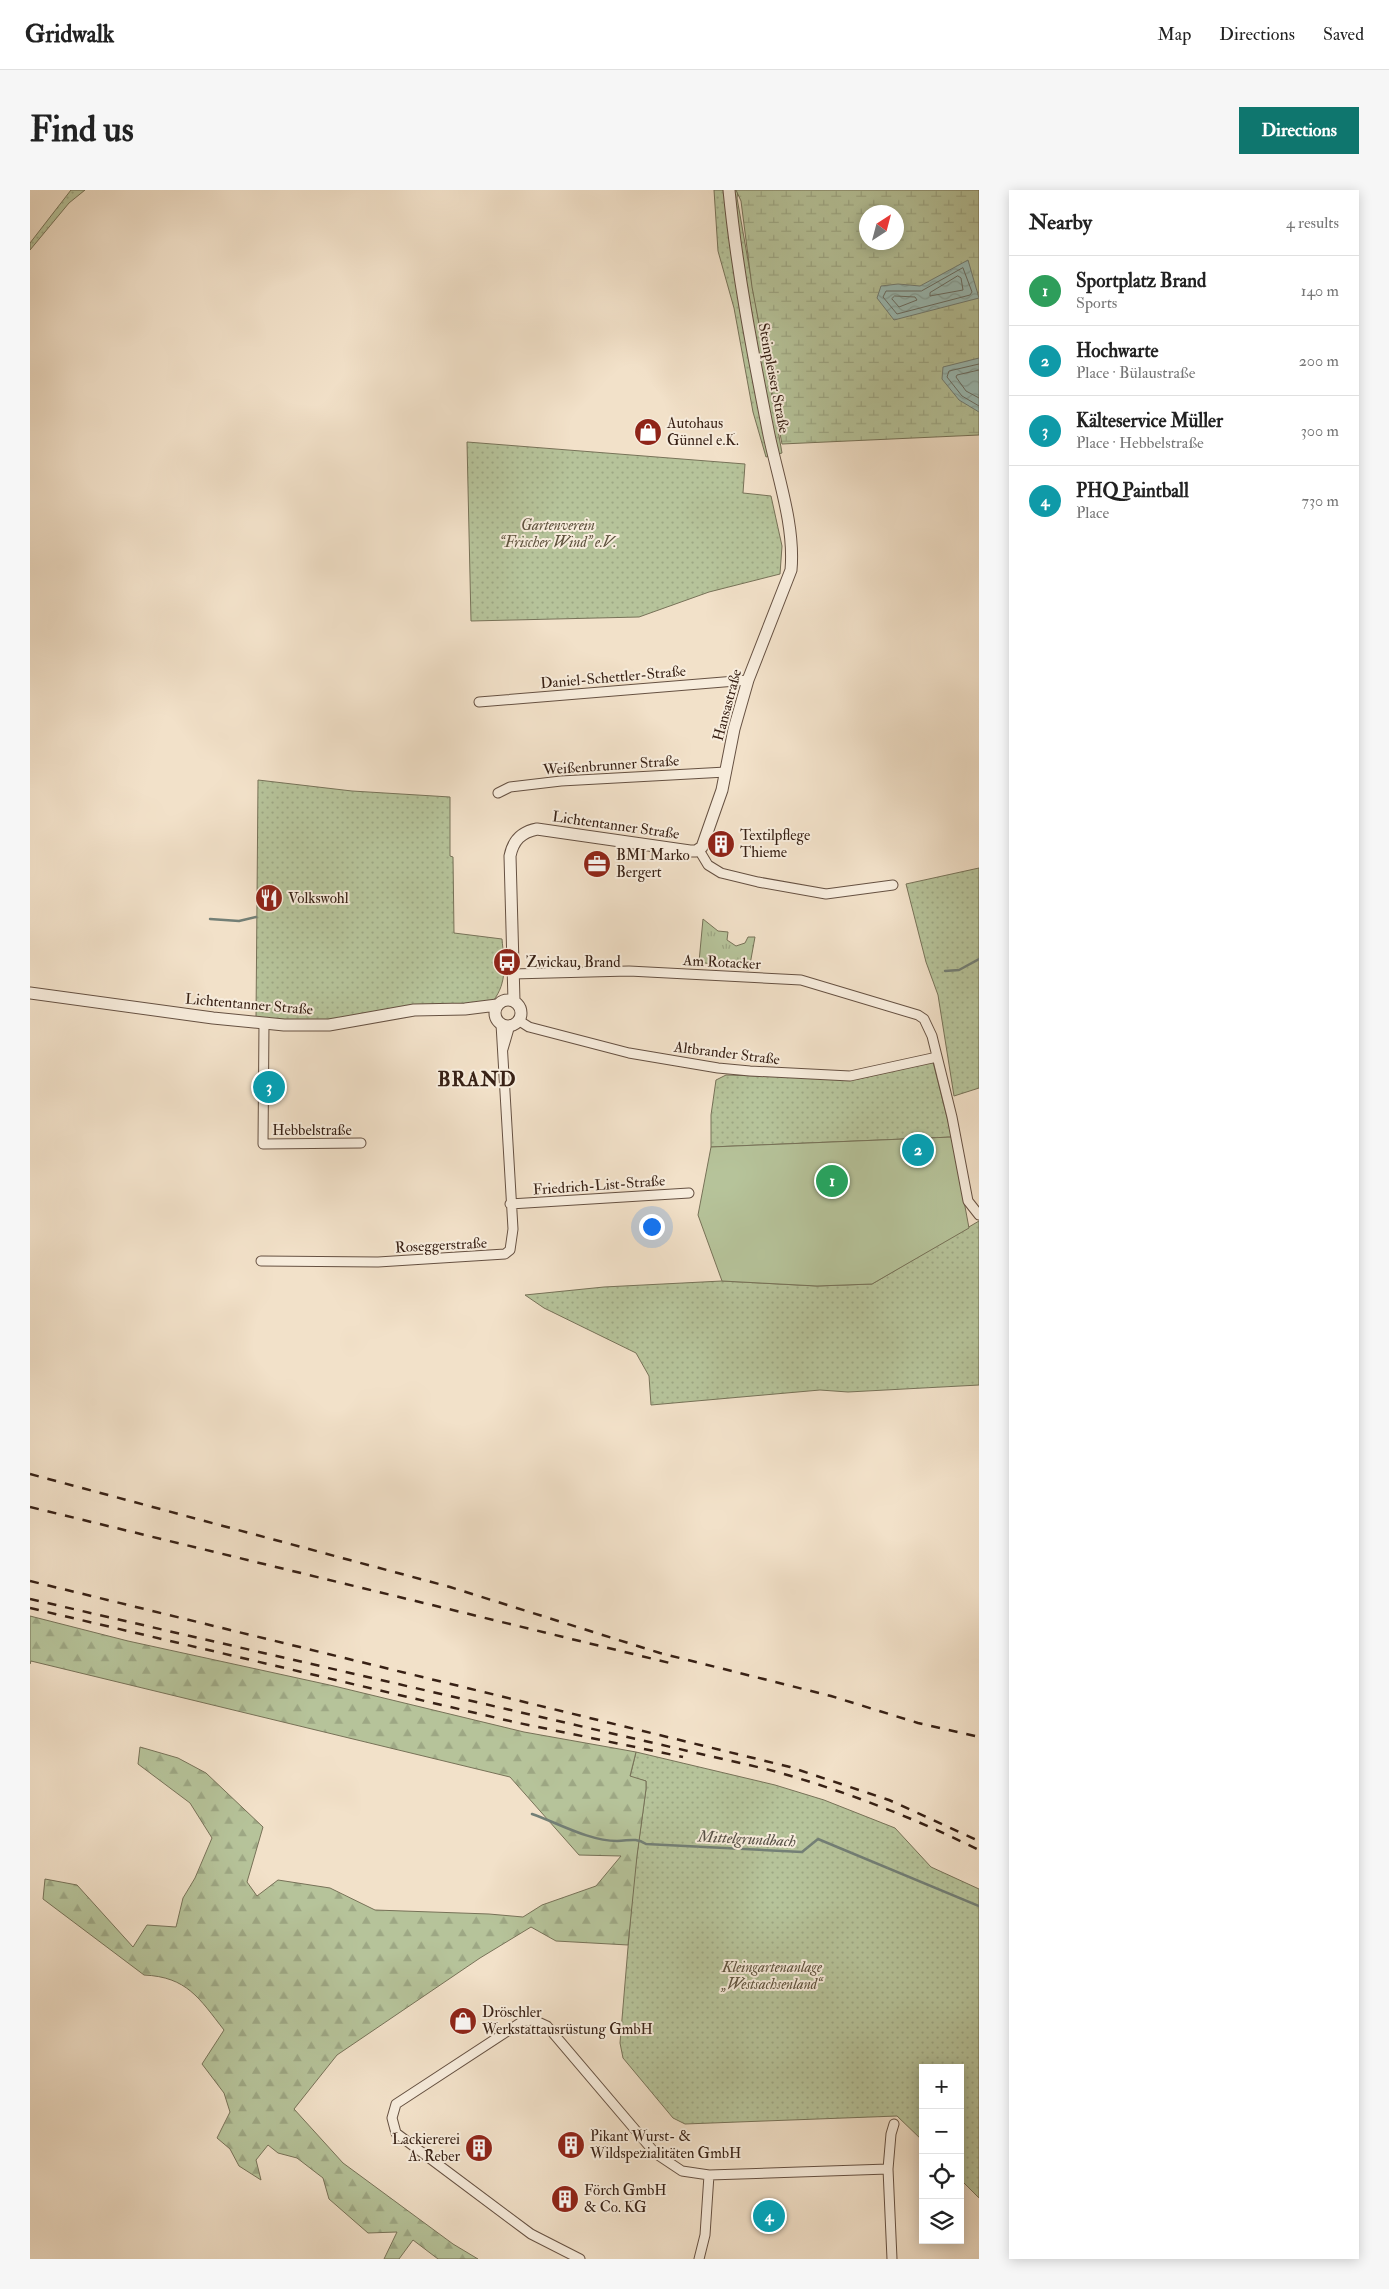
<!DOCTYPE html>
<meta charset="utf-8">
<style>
:root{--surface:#fff;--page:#f6f6f6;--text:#222;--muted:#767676;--line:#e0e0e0;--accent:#0f766e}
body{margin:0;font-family:"IM FELL Double Pica",serif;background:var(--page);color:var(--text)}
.controls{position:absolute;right:15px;bottom:15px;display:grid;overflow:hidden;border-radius:0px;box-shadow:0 2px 12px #0003}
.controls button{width:45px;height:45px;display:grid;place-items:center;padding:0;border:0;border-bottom:1px solid var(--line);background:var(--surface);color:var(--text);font:25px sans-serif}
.compass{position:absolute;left:829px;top:15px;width:45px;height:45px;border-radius:50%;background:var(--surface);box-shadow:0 2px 12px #0003;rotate:36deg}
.you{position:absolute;left:621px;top:1036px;width:18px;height:18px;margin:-12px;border:4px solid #fff;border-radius:50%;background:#1a73e8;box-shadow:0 0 0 8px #1a73e833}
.badge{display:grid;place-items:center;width:32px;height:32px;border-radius:50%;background:var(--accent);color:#fff;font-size:16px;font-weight:700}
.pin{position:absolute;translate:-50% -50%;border:2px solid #fff;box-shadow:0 1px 5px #0006}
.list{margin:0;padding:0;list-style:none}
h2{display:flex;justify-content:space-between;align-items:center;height:65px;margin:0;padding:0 20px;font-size:21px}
h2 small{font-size:16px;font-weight:400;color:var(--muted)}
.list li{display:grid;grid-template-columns:32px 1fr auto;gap:15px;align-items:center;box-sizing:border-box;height:70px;padding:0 20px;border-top:1px solid var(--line)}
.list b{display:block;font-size:19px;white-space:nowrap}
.list p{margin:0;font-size:16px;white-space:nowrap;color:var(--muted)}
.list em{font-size:16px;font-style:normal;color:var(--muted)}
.icon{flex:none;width:28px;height:28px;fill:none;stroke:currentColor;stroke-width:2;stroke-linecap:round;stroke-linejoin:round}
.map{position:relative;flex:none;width:949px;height:2069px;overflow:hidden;border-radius:0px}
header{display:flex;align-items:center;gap:30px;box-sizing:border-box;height:70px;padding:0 25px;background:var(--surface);border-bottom:1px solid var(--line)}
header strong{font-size:24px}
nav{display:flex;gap:28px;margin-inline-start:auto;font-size:18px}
.intro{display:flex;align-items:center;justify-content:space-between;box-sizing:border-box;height:120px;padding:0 30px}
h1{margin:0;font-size:35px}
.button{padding:12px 22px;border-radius:0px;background:var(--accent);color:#fff;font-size:18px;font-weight:700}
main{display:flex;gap:30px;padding:0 30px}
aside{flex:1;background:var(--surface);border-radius:0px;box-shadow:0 2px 12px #0003}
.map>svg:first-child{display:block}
.grass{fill:url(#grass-dots);stroke:#777258}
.forest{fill:url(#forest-firs);stroke:#777258}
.wetland{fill:url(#wetland-marsh);stroke:#777258;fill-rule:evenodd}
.park{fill:url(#park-tufts);stroke:#777258}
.pitch{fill:#b6c39a;stroke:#777258}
.water{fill:url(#water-waves);stroke:#737f76}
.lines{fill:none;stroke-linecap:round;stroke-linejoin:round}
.shore{stroke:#6a6f66;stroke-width:1}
.stream{stroke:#737f76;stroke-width:2.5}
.minor-casing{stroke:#665142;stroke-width:11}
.tertiary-casing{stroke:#665142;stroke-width:13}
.minor{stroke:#f7ecdc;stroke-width:9}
.tertiary{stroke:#f7ecdc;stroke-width:11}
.rail{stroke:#382115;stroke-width:2.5;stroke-dasharray:9 9;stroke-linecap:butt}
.labels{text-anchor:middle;stroke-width:4;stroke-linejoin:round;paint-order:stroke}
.street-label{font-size:15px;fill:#382115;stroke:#f7ecdc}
.poi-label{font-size:15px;fill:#382115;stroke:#f7ecdc;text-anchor:start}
.park-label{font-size:15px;font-style:italic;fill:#5e523d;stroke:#f7ecdc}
.water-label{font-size:16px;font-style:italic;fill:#565046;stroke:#f7ecdc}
.district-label{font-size:20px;font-weight:bold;letter-spacing:1px;fill:#382115;stroke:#f7ecdc}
</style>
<header>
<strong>Gridwalk</strong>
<nav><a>Map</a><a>Directions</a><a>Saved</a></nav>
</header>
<div class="intro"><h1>Find us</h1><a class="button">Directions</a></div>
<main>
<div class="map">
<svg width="949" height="2069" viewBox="0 0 949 2069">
<defs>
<pattern id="grass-dots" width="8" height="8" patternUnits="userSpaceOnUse" patternTransform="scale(1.25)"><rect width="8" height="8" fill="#b6c39a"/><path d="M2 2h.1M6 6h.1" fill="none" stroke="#9da784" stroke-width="1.8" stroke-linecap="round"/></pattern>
<pattern id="forest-firs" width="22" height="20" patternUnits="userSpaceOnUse" patternTransform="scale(1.25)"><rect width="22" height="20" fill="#b6c39a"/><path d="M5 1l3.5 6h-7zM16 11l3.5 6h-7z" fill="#9da784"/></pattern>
<pattern id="wetland-marsh" width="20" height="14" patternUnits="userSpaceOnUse" patternTransform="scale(1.25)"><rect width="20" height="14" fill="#b6c39a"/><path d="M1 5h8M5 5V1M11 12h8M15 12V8" fill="none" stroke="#9da784"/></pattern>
<pattern id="park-tufts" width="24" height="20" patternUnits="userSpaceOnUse" patternTransform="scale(1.25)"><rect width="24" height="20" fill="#b6c39a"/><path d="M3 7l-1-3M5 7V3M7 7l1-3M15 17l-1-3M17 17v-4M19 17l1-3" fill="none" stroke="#9da784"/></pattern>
<pattern id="water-waves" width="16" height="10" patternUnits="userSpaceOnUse" patternTransform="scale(1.25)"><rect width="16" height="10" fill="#9bbdb7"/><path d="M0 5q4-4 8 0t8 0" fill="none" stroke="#86a29c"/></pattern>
</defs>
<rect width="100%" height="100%" fill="#f2e1c9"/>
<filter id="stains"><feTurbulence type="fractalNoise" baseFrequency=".004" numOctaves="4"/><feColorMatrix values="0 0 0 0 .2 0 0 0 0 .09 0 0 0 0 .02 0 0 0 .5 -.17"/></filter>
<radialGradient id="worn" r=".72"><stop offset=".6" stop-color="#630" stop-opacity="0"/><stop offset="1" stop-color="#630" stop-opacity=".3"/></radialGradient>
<path class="grass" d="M41,0H55L39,13L0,60V53Z
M684,0H708L707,8L752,263L736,267L723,222L704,118L688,61Z
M437,252L715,274L713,303L741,306L752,356L750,384L679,402L609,427L441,431Z
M228,590L322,601L420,607V666L423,667L424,743L472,749C474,772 478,792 463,811L299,833L226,829Z
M949,678V898L924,906L908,805L896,772L876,694Z
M903,872L922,947L681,957V925L686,890L696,885L828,889Z
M949,1031V1195L818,1202L790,1200L621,1215L619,1186L606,1163L514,1118L495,1105L574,1097L692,1091L787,1096L842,1094Z
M606,1562L745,1595L794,1610L865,1638L901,1677L949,1699V2008L930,1989V1878H893V1951L867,1926L655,1934L643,1928L593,1868L590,1853L604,1686L616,1599V1591L600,1587Z"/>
<path class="forest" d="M0,1426L98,1451L304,1496L494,1542L606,1562L600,1586L616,1591V1599L607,1666L598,1755L526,1751L501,1737L450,1768L307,1865L264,1919L313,1973L423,2054L448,2069H408L383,2050L369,2069H354L367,2042L338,2043L299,2009L293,1988L267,1968L248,1963L238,1955L226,1970L231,1990L209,1976L200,1959L187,1948L200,1922L194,1903L172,1874L194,1840C169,1808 157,1787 114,1785L13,1709L15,1689L47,1695L103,1757L117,1735L146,1737L153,1708L165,1688L182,1648L160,1613L108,1574L110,1557L148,1568L176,1583L233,1637L217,1692L227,1706L248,1690L300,1698L345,1720L459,1724L493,1727L512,1715L566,1696L591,1666L549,1665L480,1587L1,1471L0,1474Z"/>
<path class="wetland" d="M706,0H949V245L752,254L722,97L711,11ZM836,22H866V52H836Z"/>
<path class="park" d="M673,729L688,741L698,742L697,750L706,756L715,753L718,747H725L719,780L669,772Z"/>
<path class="pitch" d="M922,947L939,1038L842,1094L787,1096L692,1091L668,1025L681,957Z"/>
<path class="water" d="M938,70L949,108L864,130L847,108L851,96L868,94L890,96Z
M949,168V222L929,210L912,189L913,177Z"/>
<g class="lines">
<path class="shore" d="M933,78L942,102L940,105L867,124L853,107L856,101H891Z
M928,86L931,88L933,100L900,106V103Z
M865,106L885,107L887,110L869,117L862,109Z
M949,174L919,181L917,187L932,206L949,216
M949,180L927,185L926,187L936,201L949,208"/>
<path class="stream" d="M180,729L209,731L226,727
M915,781L929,780L949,769
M502,1624C528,1633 559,1651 587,1651C599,1651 605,1647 616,1654L772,1662L788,1649L949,1716"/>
<g class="minor-casing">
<path id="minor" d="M449,512L718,490
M468,603L480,597L531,591L696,582
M669,660L678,675L691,683L728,692L796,704L863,695
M482,784L599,781L771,790L888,825L894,829L902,846L922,927L938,1011L949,1025
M488,830L499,837L599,863L688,878L720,881L820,886L907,867
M234,833L233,954L331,953
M473,859L480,835
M480,1014L659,1003
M231,1071L348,1072L475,1064L480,1060L483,1039L471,834
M858,1979L862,2069
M550,2069L501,2044L366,1943L362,1928L366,1914L493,1831L504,1830L517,1836L625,1963L652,1981L679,1985L858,1979L861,1944L864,1934
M669,2069L675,2045L679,1985"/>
</g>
<g class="tertiary-casing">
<path id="tertiary" d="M0,803L183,828L254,835H299L384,820L435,819L467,815
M465 823a13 13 0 1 1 26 0a13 13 0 1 1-26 0Z
M484,811L480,666C483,651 491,642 507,639L660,661H666L672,657L692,600L704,539L718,490L761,380C765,336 748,288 739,245C723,164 707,82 699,0"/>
</g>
<use href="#minor" class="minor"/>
<use href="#tertiary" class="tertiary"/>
<path class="rail" d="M0,1284L420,1397L630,1463L801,1506L888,1533L949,1547
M0,1317L644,1474
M0,1391L760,1577L859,1610L949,1651
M0,1409L736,1579C810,1599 880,1626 949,1660
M0,1418L484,1532L653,1567"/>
</g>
<defs>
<g id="shop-disc" transform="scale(1.4375)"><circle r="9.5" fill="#8f2418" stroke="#f7ecdc"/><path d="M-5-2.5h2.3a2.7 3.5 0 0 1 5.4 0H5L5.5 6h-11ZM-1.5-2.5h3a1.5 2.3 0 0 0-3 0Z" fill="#fff"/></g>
<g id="building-disc" transform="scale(1.4375)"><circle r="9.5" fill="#8f2418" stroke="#f7ecdc"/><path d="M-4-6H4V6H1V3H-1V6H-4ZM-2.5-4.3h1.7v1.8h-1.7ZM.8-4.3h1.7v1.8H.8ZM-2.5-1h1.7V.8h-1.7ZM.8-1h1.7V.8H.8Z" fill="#fff"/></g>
<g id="office-disc" transform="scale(1.4375)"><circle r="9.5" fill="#8f2418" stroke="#f7ecdc"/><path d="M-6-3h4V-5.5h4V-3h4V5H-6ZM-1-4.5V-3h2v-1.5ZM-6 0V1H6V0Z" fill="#fff"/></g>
<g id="restaurant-disc" transform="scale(1.4375)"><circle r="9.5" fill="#8f2418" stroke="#f7ecdc"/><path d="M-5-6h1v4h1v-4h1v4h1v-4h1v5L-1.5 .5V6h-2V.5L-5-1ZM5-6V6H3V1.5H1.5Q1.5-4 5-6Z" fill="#fff"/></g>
<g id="bus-disc" transform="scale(1.4375)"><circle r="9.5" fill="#8f2418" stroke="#f7ecdc"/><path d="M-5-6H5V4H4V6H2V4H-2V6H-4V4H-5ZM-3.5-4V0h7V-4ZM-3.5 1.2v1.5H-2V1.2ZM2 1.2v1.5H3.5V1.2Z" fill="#fff"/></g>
</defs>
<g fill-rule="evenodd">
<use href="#shop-disc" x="618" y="242"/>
<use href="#building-disc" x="691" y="654"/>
<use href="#office-disc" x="567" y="674"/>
<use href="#restaurant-disc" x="239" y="708"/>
<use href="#bus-disc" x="477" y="772"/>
<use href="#shop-disc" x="433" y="1831"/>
<use href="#building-disc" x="541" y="1955"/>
<use href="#building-disc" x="449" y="1958"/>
<use href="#building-disc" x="535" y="2009"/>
</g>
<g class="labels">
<g class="street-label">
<text transform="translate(744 188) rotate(79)" y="5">Steinpleiser Straße</text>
<text transform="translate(583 487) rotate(-5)" y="5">Daniel-Schettler-Straße</text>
<text transform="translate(697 515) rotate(-75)" y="5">Hansastraße</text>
<text transform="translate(581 575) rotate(-4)" y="5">Weißenbrunner Straße</text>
<text transform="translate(586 635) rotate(8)" y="5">Lichtentanner Straße</text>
<text transform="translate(692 772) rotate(3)" y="5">Am Rotacker</text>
<text transform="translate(219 814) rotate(5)" y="5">Lichtentanner Straße</text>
<text transform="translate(697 863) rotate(7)" y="5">Altbrander Straße</text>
<text x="282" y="945">Hebbelstraße</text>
<text transform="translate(569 995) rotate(-4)" y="5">Friedrich-List-Straße</text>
<text transform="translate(411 1055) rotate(-3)" y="5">Roseggerstraße</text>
</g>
<g class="poi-label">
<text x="637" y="238">Autohaus<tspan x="637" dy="17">Günnel e.K.</tspan></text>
<text x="710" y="650">Textilpflege<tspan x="710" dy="17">Thieme</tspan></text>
<text x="586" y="670">BMI Marko<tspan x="586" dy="17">Bergert</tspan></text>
<text x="258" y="713">Volkswohl</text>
<text x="496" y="777">Zwickau, Brand</text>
<text x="452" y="1827">Dröschler<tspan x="452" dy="17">Werkstattausrüstung GmbH</tspan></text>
<text x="560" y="1951">Pikant Wurst- &amp;<tspan x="560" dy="17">Wildspezialitäten GmbH</tspan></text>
<text x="430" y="1954" text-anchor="end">Lackiererei<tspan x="430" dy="17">A. Reber</tspan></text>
<text x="554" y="2005">Förch GmbH<tspan x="554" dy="17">&amp; Co. KG</tspan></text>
</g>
<g class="park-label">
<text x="528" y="340">Gartenverein<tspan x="528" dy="17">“Frischer Wind” e.V.</tspan></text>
<text x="742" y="1782">Kleingartenanlage<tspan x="742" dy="17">„Westsachsenland“</tspan></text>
</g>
<g class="water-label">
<text transform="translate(717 1648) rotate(3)" y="6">Mittelgrundbach</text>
</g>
<g class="district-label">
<text x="447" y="896">BRAND</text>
</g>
</g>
<rect width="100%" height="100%" filter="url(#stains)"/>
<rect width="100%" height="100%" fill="url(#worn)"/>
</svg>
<div class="controls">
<button>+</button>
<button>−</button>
<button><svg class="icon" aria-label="locate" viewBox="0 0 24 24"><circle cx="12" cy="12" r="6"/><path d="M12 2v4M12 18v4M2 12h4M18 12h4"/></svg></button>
<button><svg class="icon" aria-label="layers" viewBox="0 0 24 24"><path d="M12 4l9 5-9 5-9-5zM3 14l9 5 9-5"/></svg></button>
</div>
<svg class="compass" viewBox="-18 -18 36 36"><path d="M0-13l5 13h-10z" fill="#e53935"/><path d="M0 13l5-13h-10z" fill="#767676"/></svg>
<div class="you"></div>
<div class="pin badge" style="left:802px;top:991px;background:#2e9e5b">1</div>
<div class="pin badge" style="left:888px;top:960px;background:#0f9aa8">2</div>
<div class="pin badge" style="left:239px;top:897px;background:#0f9aa8">3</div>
<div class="pin badge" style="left:739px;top:2026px;background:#0f9aa8">4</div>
</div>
<aside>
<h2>Nearby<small>4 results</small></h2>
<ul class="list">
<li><span class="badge" style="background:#2e9e5b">1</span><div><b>Sportplatz Brand</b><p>Sports</p></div><em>140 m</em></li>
<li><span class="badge" style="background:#0f9aa8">2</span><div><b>Hochwarte</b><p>Place · Bülaustraße</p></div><em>200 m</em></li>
<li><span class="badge" style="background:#0f9aa8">3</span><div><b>Kälteservice Müller</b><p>Place · Hebbelstraße</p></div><em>300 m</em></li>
<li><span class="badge" style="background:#0f9aa8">4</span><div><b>PHQ Paintball</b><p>Place</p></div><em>730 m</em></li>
</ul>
</aside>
</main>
